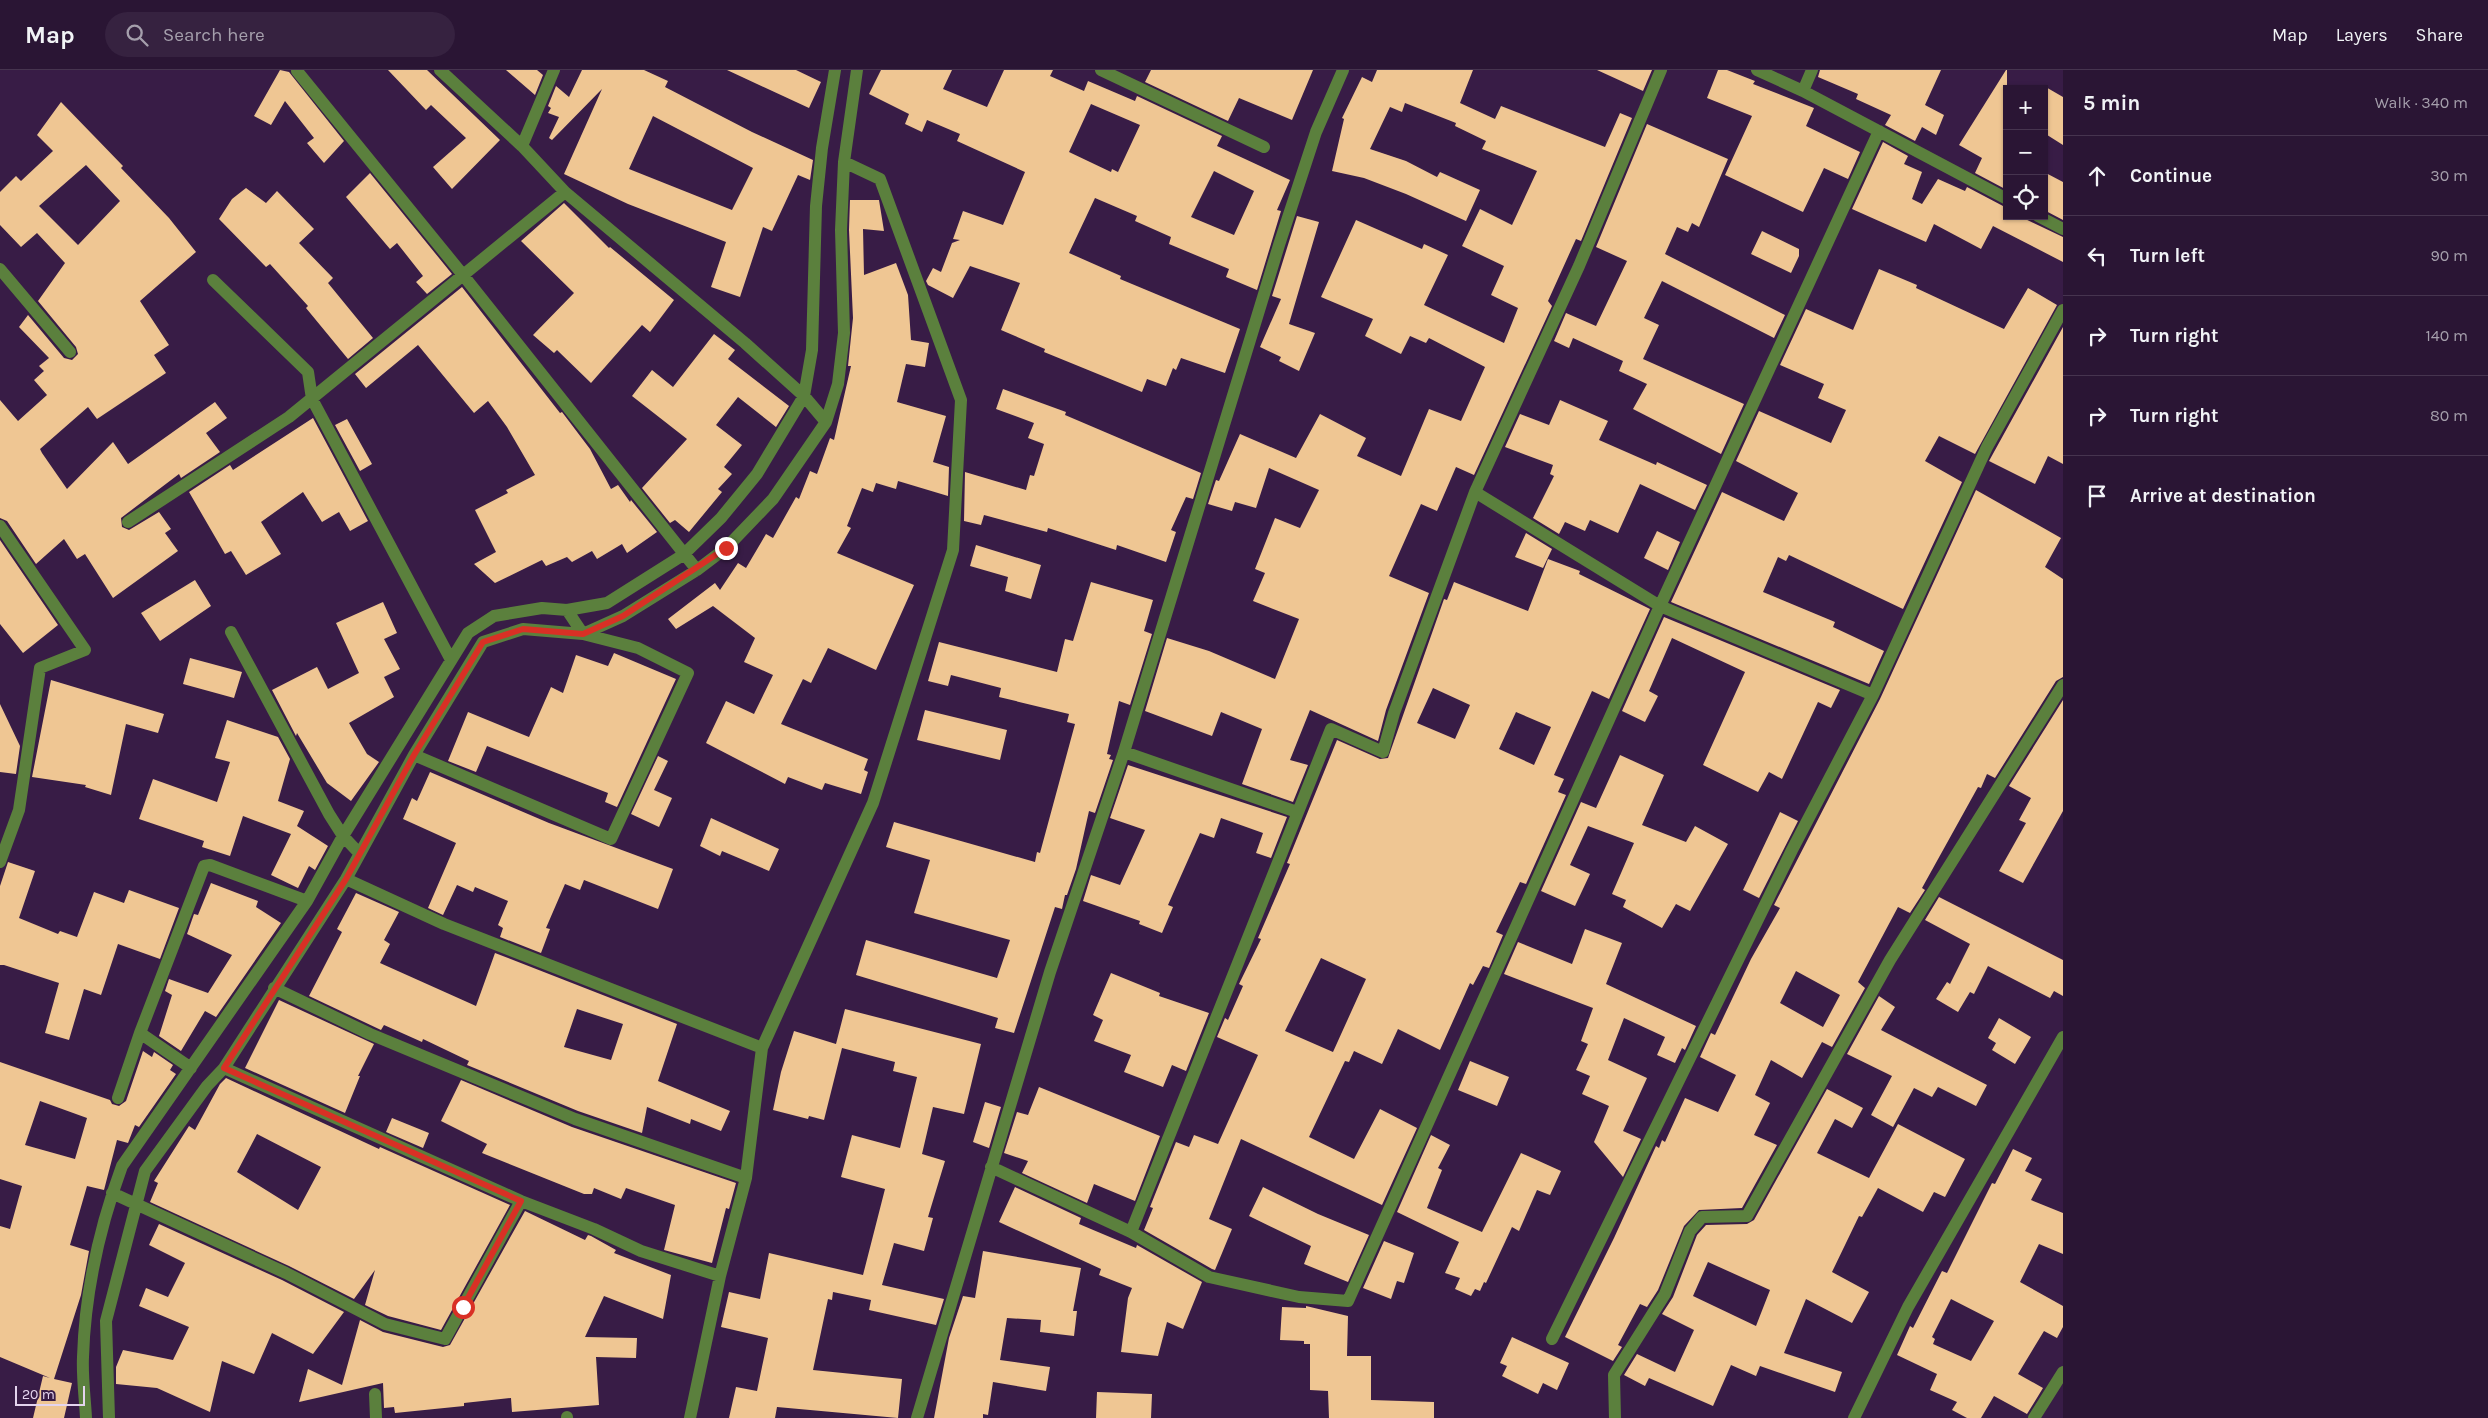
<!DOCTYPE html>
<meta charset="utf-8">
<style>
:root{--surface:#2a1534;--page:#362240;--text:#f1f3f6;--muted:#a59fac;--line:#46344f}
body{margin:0;font-family:Karla,sans-serif;background:var(--page);color:var(--text)}
.controls{position:absolute;right:15px;top:15px;display:grid;overflow:hidden;border-radius:0px;box-shadow:0 1px 4px #0004}
.controls button{width:45px;height:45px;display:grid;place-items:center;padding:0;border:0;border-bottom:1px solid var(--line);background:var(--surface);color:var(--text);font:25px sans-serif}
.scale{position:absolute;left:15px;bottom:12px;width:70px;box-sizing:border-box;padding-left:5px;border:2px solid #e4d4ee;border-top:0;font-size:14px;line-height:18px;white-space:nowrap;color:#e4d4ee;-webkit-text-stroke:4px #381c46;paint-order:stroke}
.stop{position:absolute;width:15px;height:15px;margin:-11px;border:4px solid #d93025;border-radius:50%;background:#fff}
.stop.end{background:#d93025;border-color:#fff;box-shadow:0 1px 5px #0008}
.list{margin:0;padding:0;list-style:none}
h2{display:flex;justify-content:space-between;align-items:center;height:65px;margin:0;padding:0 20px;font-size:21px}
h2 small{font-size:16px;font-weight:400;color:var(--muted)}
.list li{display:grid;grid-template-columns:32px 1fr auto;gap:15px;align-items:center;box-sizing:border-box;height:80px;padding:0 20px;border-top:1px solid var(--line)}
.list b{display:block;font-size:19px;white-space:nowrap}
.list em{font-size:16px;font-style:normal;color:var(--muted)}
.icon{flex:none;width:28px;height:28px;fill:none;stroke:currentColor;stroke-width:2;stroke-linecap:round;stroke-linejoin:round}
.map{position:relative;flex:none;width:2063px;height:1348px;overflow:hidden}
header{display:flex;align-items:center;gap:30px;box-sizing:border-box;height:70px;padding:0 25px;background:var(--surface);border-bottom:1px solid var(--line)}
header strong{font-size:24px}
nav{display:flex;gap:28px;margin-inline-start:auto;font-size:18px}
.search{width:350px;height:45px;background:var(--page);display:flex;align-items:center;gap:12px;box-sizing:border-box;padding:0 18px;border-radius:28px;color:var(--muted);font-size:19px}
main{display:flex}
aside{flex:1;background:var(--surface)}
.map>svg:first-child{display:block}
.building{fill:#efc693;fill-rule:evenodd}
.lines{fill:none;stroke-linecap:round;stroke-linejoin:round}
.minor{stroke:#5b803d;stroke-width:12}
.route{stroke:#d93025;stroke-width:6}
</style>
<header>
<strong>Map</strong>
<div class="search"><svg class="icon" aria-label="search" viewBox="0 0 24 24"><circle cx="10" cy="10" r="6"/><path d="M15 15l6 6"/></svg>Search here</div>
<nav><a>Map</a><a>Layers</a><a>Share</a></nav>
</header>
<main>
<div class="map">
<svg width="2063" height="1348" viewBox="0 0 2063 1348">
<rect width="100%" height="100%" fill="#381c46"/>
<path class="building" d="M280,0L289,2L344,71L324,93L307,73L314,68L285,31L271,55L254,46Z
M388,0H427L500,70L452,119L433,97L466,68L431,35L426,40Z
M506,0H537L543,5L535,25Z
M582,0H644L668,11L665,17L752,62L813,90L810,110L798,105L772,161L763,157L740,227L711,217L726,172L628,134L564,104L602,19L552,70L549,68L559,47L548,43L551,38L548,36L556,16L569,27ZM653,46L753,98L732,140L629,99Z
M727,0H796L821,12L809,38Z
M881,0H952L943,19L987,37L1004,0H1053L1050,6L1084,21L1088,11L1135,31L1137,26L1222,66L1217,76L1290,110L1277,140L1281,141L1257,220L1226,207L1229,199L1169,174L1171,167L1135,151L1137,146L1095,128L1069,183L1121,206L1120,209L1240,259L1225,303L1181,288L1176,300L1173,298L1166,316L1147,309L1142,322L1044,282L1045,279L1001,260L1020,213L970,196L953,228L928,215L926,211L933,198L941,202L952,173L960,170L953,169L963,141L1003,155L1025,102L957,71L960,64L927,50L922,62L905,54L909,44L869,24ZM1091,34L1140,55L1118,102L1112,99L1111,102L1069,82ZM1214,101L1254,121L1234,165L1191,147Z
M1151,0H1313L1292,50L1239,28L1228,51L1145,12Z
M1377,0H1473L1460,33L1495,49L1501,36L1605,77L1620,43L1632,48L1581,171L1576,169L1548,231L1552,236L1474,405L1456,397L1437,441L1421,434L1389,506L1429,523L1386,640L1378,671L1310,640L1290,690L1308,695L1293,732L1242,714L1262,659L1221,642L1212,666L1145,641L1167,568L1209,581L1275,609L1299,549L1253,531L1265,503L1255,499L1275,448L1300,458L1319,420L1269,398L1256,438L1235,432L1232,441L1208,434L1216,410L1219,411L1240,364L1296,388L1320,344L1366,368L1357,386L1401,406L1429,339L1461,351L1485,297L1429,268L1426,273L1410,266L1401,284L1365,266L1373,249L1321,227L1356,150L1422,179L1424,174L1448,185L1424,235L1504,273L1518,238L1491,225L1504,196L1462,176L1480,139L1512,155L1537,101L1482,79L1486,71L1455,56L1456,53L1405,33L1402,42L1390,37L1370,79L1406,91L1437,107L1440,102L1480,120L1466,151L1406,124L1364,108L1332,101L1344,49L1342,48L1362,7L1372,12Z
M1597,0H1652L1643,21Z
M1718,0H1727L1755,11L1753,14L1814,38L1806,56L1860,82L1848,109L1824,98L1803,142L1725,105L1752,46L1707,28Z
M1820,0H1941L1925,35L1944,45L1936,65L1922,57L1915,71L1885,55L1891,45L1856,29L1858,24L1818,7Z
M2006,0H2007V120L1975,103L1982,88L1959,75Z
M2044,16L2063,27V75L2044,63Z
M61,32L123,96L121,98L169,148L196,182L140,231L169,275L154,285L166,303L97,349L88,337L40,379L42,383L67,419L113,372L128,394L215,332L227,348L206,363L220,382L181,408L179,404L121,448L122,457L129,460L159,442L171,459L165,463L178,481L113,528L85,484L77,489L64,469L36,494L7,451L0,448V330L18,351L47,325L34,310L44,301L39,296L49,288L19,257L28,245L64,288L72,290L78,284L76,277L38,231L65,193L37,163L21,177L0,155V122L16,106L21,111L53,81L37,65ZM86,95L120,131L78,175L39,136Z
M1647,54L1728,89L1699,157L1692,153L1688,162L1677,157L1665,184L1785,245L1774,268L1662,211L1644,248L1659,255L1643,289L1744,334L1721,384L1633,339L1647,314L1619,301L1623,291L1573,268L1569,278L1554,271L1566,243L1596,256L1627,191L1596,177Z
M1883,72L1908,86L1904,94L1922,102L1912,129L1922,134L1938,109L1965,121L1967,117L2003,136L2007,140V146H2019L2063,167V192L1993,156L1981,179L1934,154L1926,172L1852,139Z
M2044,102L2063,112V150L2044,140Z
M370,103L452,204L427,224L416,212L423,206L397,173L390,179L346,127Z
M246,118L266,133L277,121L314,159L299,173L333,208L328,213L373,268L348,289L306,238L308,236L270,194L266,197L219,149L232,129Z
M850,130H879L884,161L863,159L864,205L896,193L908,225L911,270L929,273L925,297L906,294L897,332L946,346L933,392L949,397L948,426L898,411L896,419L876,413L873,422L862,418L847,456L851,458L837,483L914,515L876,600L828,578L811,613L803,609L781,654L868,689L864,700L868,702L861,724L825,713L822,720L788,707L785,714L706,673L726,631L754,644L773,605L744,592L755,568L713,536L676,559L668,549L715,513L720,520L738,493L746,498L766,464L773,468L796,427L799,429L810,401L817,404L830,368L834,370L851,296H848L853,248L849,160Z
M564,133L609,178L610,177L674,230L650,262L642,255L591,313L557,280L554,283L533,265L574,223L521,171Z
M1297,146L1319,152L1289,254L1315,263L1299,301L1279,291L1281,287L1260,277L1281,229L1272,226Z
M1762,161L1799,179V186L1791,203L1751,184Z
M1879,199L1917,215L1916,218L2004,259L2028,218L2057,235L1975,384L1939,366L1925,391L1962,412L1903,539L1789,485L1786,491L1778,487L1763,522L1835,552L1833,557L1884,581L1869,614L1671,532L1722,422L1784,451L1798,423L1736,391L1759,341L1831,373L1846,340L1818,328L1824,314L1780,295L1806,239L1853,260Z
M462,217L560,343L562,342L590,379L611,419L618,415L630,432L631,430L657,462L627,483L622,474L597,489L592,481L572,492L567,487L546,496L542,490L495,513L474,494L496,482L475,440L508,423L506,420L535,405L507,357L488,331L474,343L418,275L366,318L355,304Z
M2063,257V394L2048,386L2035,414L1989,391Z
M714,264L735,280L728,289L789,336L776,357L738,327L716,355L742,375L724,397L732,404L718,419L722,422L689,462L675,450L670,453L642,418L687,369L632,326L652,300L673,317Z
M1003,319L1066,342L1065,345L1201,403L1193,429L1186,427L1171,460L1176,462L1166,492L1117,475L1116,480L1048,458L1047,462L984,445L981,455L964,451L965,402L1026,420L1030,405L1034,406L1044,374L1028,368L1034,353L996,339Z
M1560,330L1608,351L1599,370L1656,395L1657,392L1707,415L1695,440L1640,414L1618,463L1590,450L1585,461L1565,452L1559,464L1533,448L1554,406L1550,404L1553,395L1505,377L1520,344L1549,355Z
M313,348L368,451L350,461L339,442L322,452L303,422L261,452L281,484L246,505L231,481L225,484L189,422L230,395L233,400Z
M347,349L372,394L360,401L335,355Z
M1976,420L2061,468L2045,497L2063,509V607L2056,611L1995,708L1987,704L1981,718L1978,717L1922,818L1925,820L1910,843L1898,837L1858,912L1865,918L1832,977L1822,972L1802,1008L1771,990L1755,1025L1770,1033L1754,1065L1777,1075L1742,1138L1699,1140L1684,1156L1658,1220L1647,1237L1640,1234L1618,1275L1622,1277L1613,1291L1565,1267L1614,1168L1656,1076L1659,1078L1662,1070L1665,1072L1685,1028L1718,1042L1736,1005L1700,987L1711,963L1715,965L1751,889L1780,838L1774,835L1880,629ZM1796,901L1840,925L1823,957L1780,933Z
M1657,461L1680,472L1668,500L1644,488Z
M1526,463L1552,479L1543,498L1515,487Z
M0,470L58,555L23,583L0,554Z
M976,475L1041,495L1031,529L1005,521L1008,507L970,496Z
M1548,489L1580,501L1579,504L1650,539L1609,629L1592,621L1554,705L1564,709L1558,722L1566,725L1526,814L1520,812L1496,862L1503,865L1489,898L1483,896L1473,915L1470,913L1440,980L1398,959L1382,994L1354,981L1349,992L1345,991L1309,1067L1354,1089L1380,1039L1417,1058L1382,1135L1241,1069L1209,1149L1232,1159L1215,1200L1212,1199L1144,1160L1153,1138L1150,1137L1176,1072L1189,1077L1194,1065L1218,1074L1258,985L1217,967L1225,948L1228,950L1243,916L1239,914L1261,869L1258,868L1290,794L1287,793L1337,670L1380,689L1388,688L1444,529L1447,530L1454,512L1528,541ZM1433,618L1470,635L1455,669L1417,653ZM1516,642L1551,657L1534,695L1499,679ZM1321,888L1366,909L1333,982L1285,961Z
M195,510L211,536L160,571L141,543Z
M1091,512L1153,530L1144,561L1152,564L1130,635L1119,631L1107,684L1111,685L1109,689L1113,690L1095,743L1089,741L1076,799L1067,825H1065L1062,839L1055,837L1014,963L995,958L998,948L856,905L866,870L997,908L1010,870L914,843L930,790L886,777L894,752L1035,792L1037,782L1040,783L1075,654L1067,652L1069,644L999,627L1001,618L951,605L948,616L928,611L939,572L1057,602L1065,569L1073,571Z
M383,532L397,563L384,569L400,599L384,607L394,627L349,653L367,684L379,692L351,731L327,713L297,663L296,666L272,620L317,597L328,619L359,603L336,553Z
M1664,547L1840,620L1831,638L1818,632L1782,709L1769,702L1758,722L1703,695L1745,602L1672,568L1649,621L1658,626L1645,652L1622,641Z
M614,583L676,609L617,737L605,732L608,723L487,676L476,702L448,691L468,642L529,667L551,617L563,623L576,585L608,596Z
M190,588L242,602L234,628L183,614Z
M51,610L164,644L158,663L126,654L111,725L85,717L86,715L32,707Z
M2063,630V741L2023,813L1999,801L2026,753L2019,750L2031,728L2009,716Z
M0,634L20,676L16,704L0,702Z
M925,640L1007,660L1000,690L917,670Z
M227,650L278,667L290,689L278,731L304,741L297,756L328,776L315,800L309,796L298,818L271,805L291,764L243,746L230,786L202,777L204,771L139,749L153,709L217,732L230,692L215,688Z
M1620,685L1664,705L1642,755L1686,772L1695,756L1728,774L1690,841L1676,834L1662,858L1623,837L1626,830L1612,824L1634,773L1588,756L1570,795L1590,804L1575,836L1541,821L1581,732L1596,738Z
M658,686L668,691L654,720L672,728L659,757L631,744Z
M1128,695L1287,747L1271,788L1256,783L1263,763L1221,748L1214,768L1200,763L1168,835L1173,837L1162,863L1139,854L1140,851L1083,831L1091,805L1120,815L1145,760L1110,748Z
M430,702L549,753L673,799L658,839L584,810L580,820L565,814L546,858L550,859L541,883L500,867L503,858L498,855L508,831L475,817L473,822L457,815L443,845L428,838L456,773L403,749L412,728L417,731Z
M1780,742L1798,751L1759,828L1743,820Z
M711,748L779,779L769,801L722,781L720,786L700,776Z
M8,792L35,801L19,848L58,864L60,861L77,867L94,822L124,833L129,820L179,838L160,889L118,874L101,925L84,919L69,970L45,963L59,913L4,895H0V816Z
M211,813L258,831L256,837L281,853L216,947L205,941L181,981L159,966L172,925L165,921L169,909L208,923L232,885L187,864L194,844L198,845Z
M356,823L399,842L384,870L390,874L380,893L476,936L495,883L677,954L658,1011L730,1041L721,1061L691,1049L690,1054L647,1037L642,1063L578,1041L467,995L469,991L423,969L422,972L384,955L381,960L309,926L342,862L337,859ZM577,939L623,954L611,990L564,977Z
M1939,827L2063,890V926L2054,921L2050,928L1988,896L1974,924L1970,922L1958,942L1936,929L1947,912L1950,914L1970,874L1925,850Z
M1585,859L1622,873L1606,914L1696,956L1685,980L1682,978L1675,993L1657,985L1665,967L1624,948L1608,990L1647,1008L1623,1061L1641,1069L1623,1107L1594,1072L1609,1036L1582,1024L1590,1006L1576,1000L1588,974L1581,971L1593,938L1504,904L1518,872L1572,894Z
M1111,903L1160,923L1159,926L1209,943L1186,1001L1172,995L1163,1017L1124,1002L1131,985L1094,971L1103,950L1093,945Z
M1879,926L1895,937L1881,960L1987,1015L1976,1036L1938,1017L1932,1027L1914,1018L1893,1057L1871,1045L1892,1006L1847,984Z
M279,930L374,974L358,1006H360L345,1043L245,998Z
M845,939L981,974L964,1044L933,1037L922,1084L945,1091L928,1147L933,1148L924,1181L894,1173L882,1215L944,1229L936,1255L869,1240L871,1230L833,1222L832,1230L828,1229L813,1300L902,1309L898,1348L777,1337L775,1348H729L736,1317L757,1321L768,1268L721,1257L729,1222L760,1229L769,1183L863,1205L885,1119L841,1107L852,1065L900,1078L917,1007L893,1001L895,992L842,978L824,1050L809,1046L808,1049L773,1040L781,1002L794,961L836,974Z
M1999,948L2031,967L2015,994L1992,980L1996,973L1988,968Z
M143,981L152,987L154,982L173,995L170,1000L176,1004L139,1057L135,1055L128,1073L117,1070L104,1120L87,1116L70,1175L89,1181L81,1225L54,1309L72,1313L64,1348H33L43,1306L50,1308L0,1287V1156L10,1159L22,1116L0,1109V992L110,1030L112,1034L119,1036L126,1031ZM40,1031L87,1048L75,1089L25,1075Z
M1470,991L1509,1007L1497,1036L1458,1020Z
M226,1008L379,1079L380,1077L510,1135L441,1260L388,1246L365,1235L375,1200L354,1229L289,1196L150,1132L158,1113L154,1111L189,1056L195,1060L220,1014ZM257,1064L321,1097L298,1140L237,1102Z
M461,1010L572,1057L736,1113L729,1139L726,1138L712,1193L664,1180L675,1135L626,1118L621,1129L594,1118L592,1124H584L482,1083L487,1074L441,1051Z
M1039,1017L1160,1066L1135,1131L1094,1114L1087,1133L1022,1103L1028,1091L1004,1083L1017,1042L1028,1045Z
M1827,1019L1863,1038L1852,1058L1835,1049L1817,1083L1869,1108L1898,1054L1965,1089L1945,1127L1934,1122L1923,1142L1878,1118L1862,1147L1859,1146L1832,1202L1869,1222L1852,1253L1806,1229L1784,1283L1842,1302L1835,1322L1760,1296L1756,1306L1731,1295L1713,1336L1649,1308L1645,1316L1624,1305L1637,1284L1675,1302L1694,1260L1662,1244L1673,1227L1697,1165L1706,1155L1747,1154L1754,1150ZM1708,1192L1770,1220L1756,1256L1693,1226Z
M985,1032L1001,1037L989,1078L973,1072Z
M392,1048L429,1063L423,1078L386,1062Z
M1431,1065L1450,1075L1438,1098L1442,1100L1427,1138L1482,1162L1521,1083L1561,1101L1550,1125L1537,1120L1519,1161L1512,1157L1486,1213L1484,1212L1480,1221L1475,1219L1471,1226L1455,1219L1460,1208L1445,1203L1459,1172L1397,1142Z
M2013,1079L2032,1088L2025,1101L2042,1109L2031,1130L2063,1143V1184L2039,1174L2020,1212L2063,1236V1257L2057,1268L2044,1261L2018,1304L2043,1318L2027,1344L1994,1326L1981,1348H1967L1952,1340L1957,1332L1930,1320L1937,1304L1897,1285L1910,1256L1913,1258L1942,1201L1947,1203L1992,1113L1995,1114ZM1951,1229L1994,1251L1971,1291L1933,1274L1935,1269L1932,1267Z
M1015,1117L1081,1148L1079,1154L1136,1178L1137,1175L1202,1212L1183,1259L1167,1252L1158,1286L1121,1282L1128,1228L1132,1218L1099,1205L1101,1199L999,1152Z
M1263,1117L1318,1144L1369,1165L1348,1212L1304,1194L1311,1176L1249,1146Z
M525,1141L585,1170L588,1165L591,1166L616,1180L614,1183L671,1205L663,1249L604,1226L585,1267L637,1268L636,1288L596,1287L599,1335L512,1342L511,1328L464,1333V1336L395,1343L394,1337L384,1338L383,1313L299,1332L308,1299L342,1315L360,1250L383,1262L443,1277L450,1275Z
M159,1154L282,1210L344,1242L313,1284L272,1263L254,1304L222,1291L210,1342L157,1318L116,1314V1297L123,1280L173,1290L189,1257L139,1236L146,1218L168,1227L185,1193L149,1175Z
M1384,1171L1414,1183L1404,1213L1397,1211L1391,1229L1363,1218Z
M983,1181L1081,1198L1073,1241H1077L1074,1266L1040,1262L1041,1250L1007,1248L1000,1290L1050,1297L1046,1321L993,1312L988,1345L983,1344V1348H934L949,1268L963,1226L975,1228Z
M1306,1236L1348,1246L1347,1286H1371V1330L1434,1332V1348H1329L1328,1321L1310,1320V1274H1304V1271L1280,1270L1282,1237L1306,1238Z
M1512,1267L1569,1293L1557,1320L1543,1313L1538,1324L1502,1306L1507,1296L1500,1293Z
M1097,1322L1152,1324L1151,1348H1096Z"/>
<g class="lines">
<path class="minor" d="M440,0L522,76L565,122L745,273L804,326L826,352
M1101,0L1264,77
M1757,0L1803,21L2007,129
M297,1L463,205L697,500
M1803,21L1812,0
M522,76L554,0
M2038,146L2063,159
M0,199L70,282
M213,210L308,302L312,329L451,590
M1475,422L1660,536L1873,625
M128,452L289,347L565,122
M0,456L85,580L40,598L19,740L0,792
M231,562L329,744L343,766L359,783
M1124,682L1297,742
M414,685L611,769L688,603L638,578L583,564L567,540
M346,809L444,854L762,978
M274,918L370,964L575,1049L746,1108
M140,963L191,998
M224,998L521,1131L594,1159L641,1181L720,1206
M118,1028L140,963L204,796L210,795L307,831
M991,1097L1131,1162L1209,1207L1299,1227L1348,1231L1660,536L1879,61
M112,1123L286,1203L385,1254L445,1269L521,1131
M1131,1162L1331,659L1383,682L1394,643L1475,422L1579,196L1661,0
M1552,1269L1792,780L1873,625L1987,377L2063,240
M375,1324L376,1348
M567,1347V1348
M86,1348C85,1328 82,1307 83,1287C85,1222 100,1156 122,1096L307,831L343,766L468,563L494,546L542,538L567,540L607,533L683,485L721,448L757,404L804,326L812,280L816,136L822,78L835,0
M109,1348L106,1251L145,1101L207,1016L224,998L346,809L414,685L483,572L523,559L583,564L623,546L697,500L726,478L773,429L826,352L838,314L844,263L841,160L844,92L857,0
M690,1348L720,1206L746,1108L762,978L873,733L953,480L961,330L880,109L844,92
M917,1348L1050,902L1124,682L1279,175L1316,62L1343,0
M1615,1348L1614,1305L1665,1224L1690,1161L1702,1147L1747,1146L1890,890L2063,615
M1854,1348L1908,1237L2063,967
M2034,1348L2063,1302"/>
</g>
<g class="lines">
<path class="route" d="M463,1237L521,1131L224,998L346,809L414,685L483,572L523,559L583,564L623,546L726,478"/>
</g>
</svg>
<div class="controls">
<button>+</button>
<button>−</button>
<button><svg class="icon" aria-label="locate" viewBox="0 0 24 24"><circle cx="12" cy="12" r="6"/><path d="M12 2v4M12 18v4M2 12h4M18 12h4"/></svg></button>
</div>
<div class="scale">20 m</div>
<div class="stop" style="left:463px;top:1237px"></div>
<div class="stop end" style="left:726px;top:478px"></div>
</div>
<aside>
<h2>5 min<small>Walk · 340 m</small></h2>
<ul class="list">
<li><svg class="icon" aria-label="ahead" viewBox="0 0 24 24"><path d="M12 20V5M6 11l6-6 6 6"/></svg><div><b>Continue</b></div><em>30 m</em></li>
<li><svg class="icon" aria-label="left" viewBox="0 0 24 24"><path d="M17 20v-9H6M10 6l-5 5 5 5"/></svg><div><b>Turn left</b></div><em>90 m</em></li>
<li><svg class="icon" aria-label="right" viewBox="0 0 24 24"><path d="M7 20v-9h11M14 6l5 5-5 5"/></svg><div><b>Turn right</b></div><em>140 m</em></li>
<li><svg class="icon" aria-label="right" viewBox="0 0 24 24"><path d="M7 20v-9h11M14 6l5 5-5 5"/></svg><div><b>Turn right</b></div><em>80 m</em></li>
<li><svg class="icon" aria-label="arrive" viewBox="0 0 24 24"><path d="M6 21V4h12l-3 4 3 4H6"/></svg><div><b>Arrive at destination</b></div></li>
</ul>
</aside>
</main>
